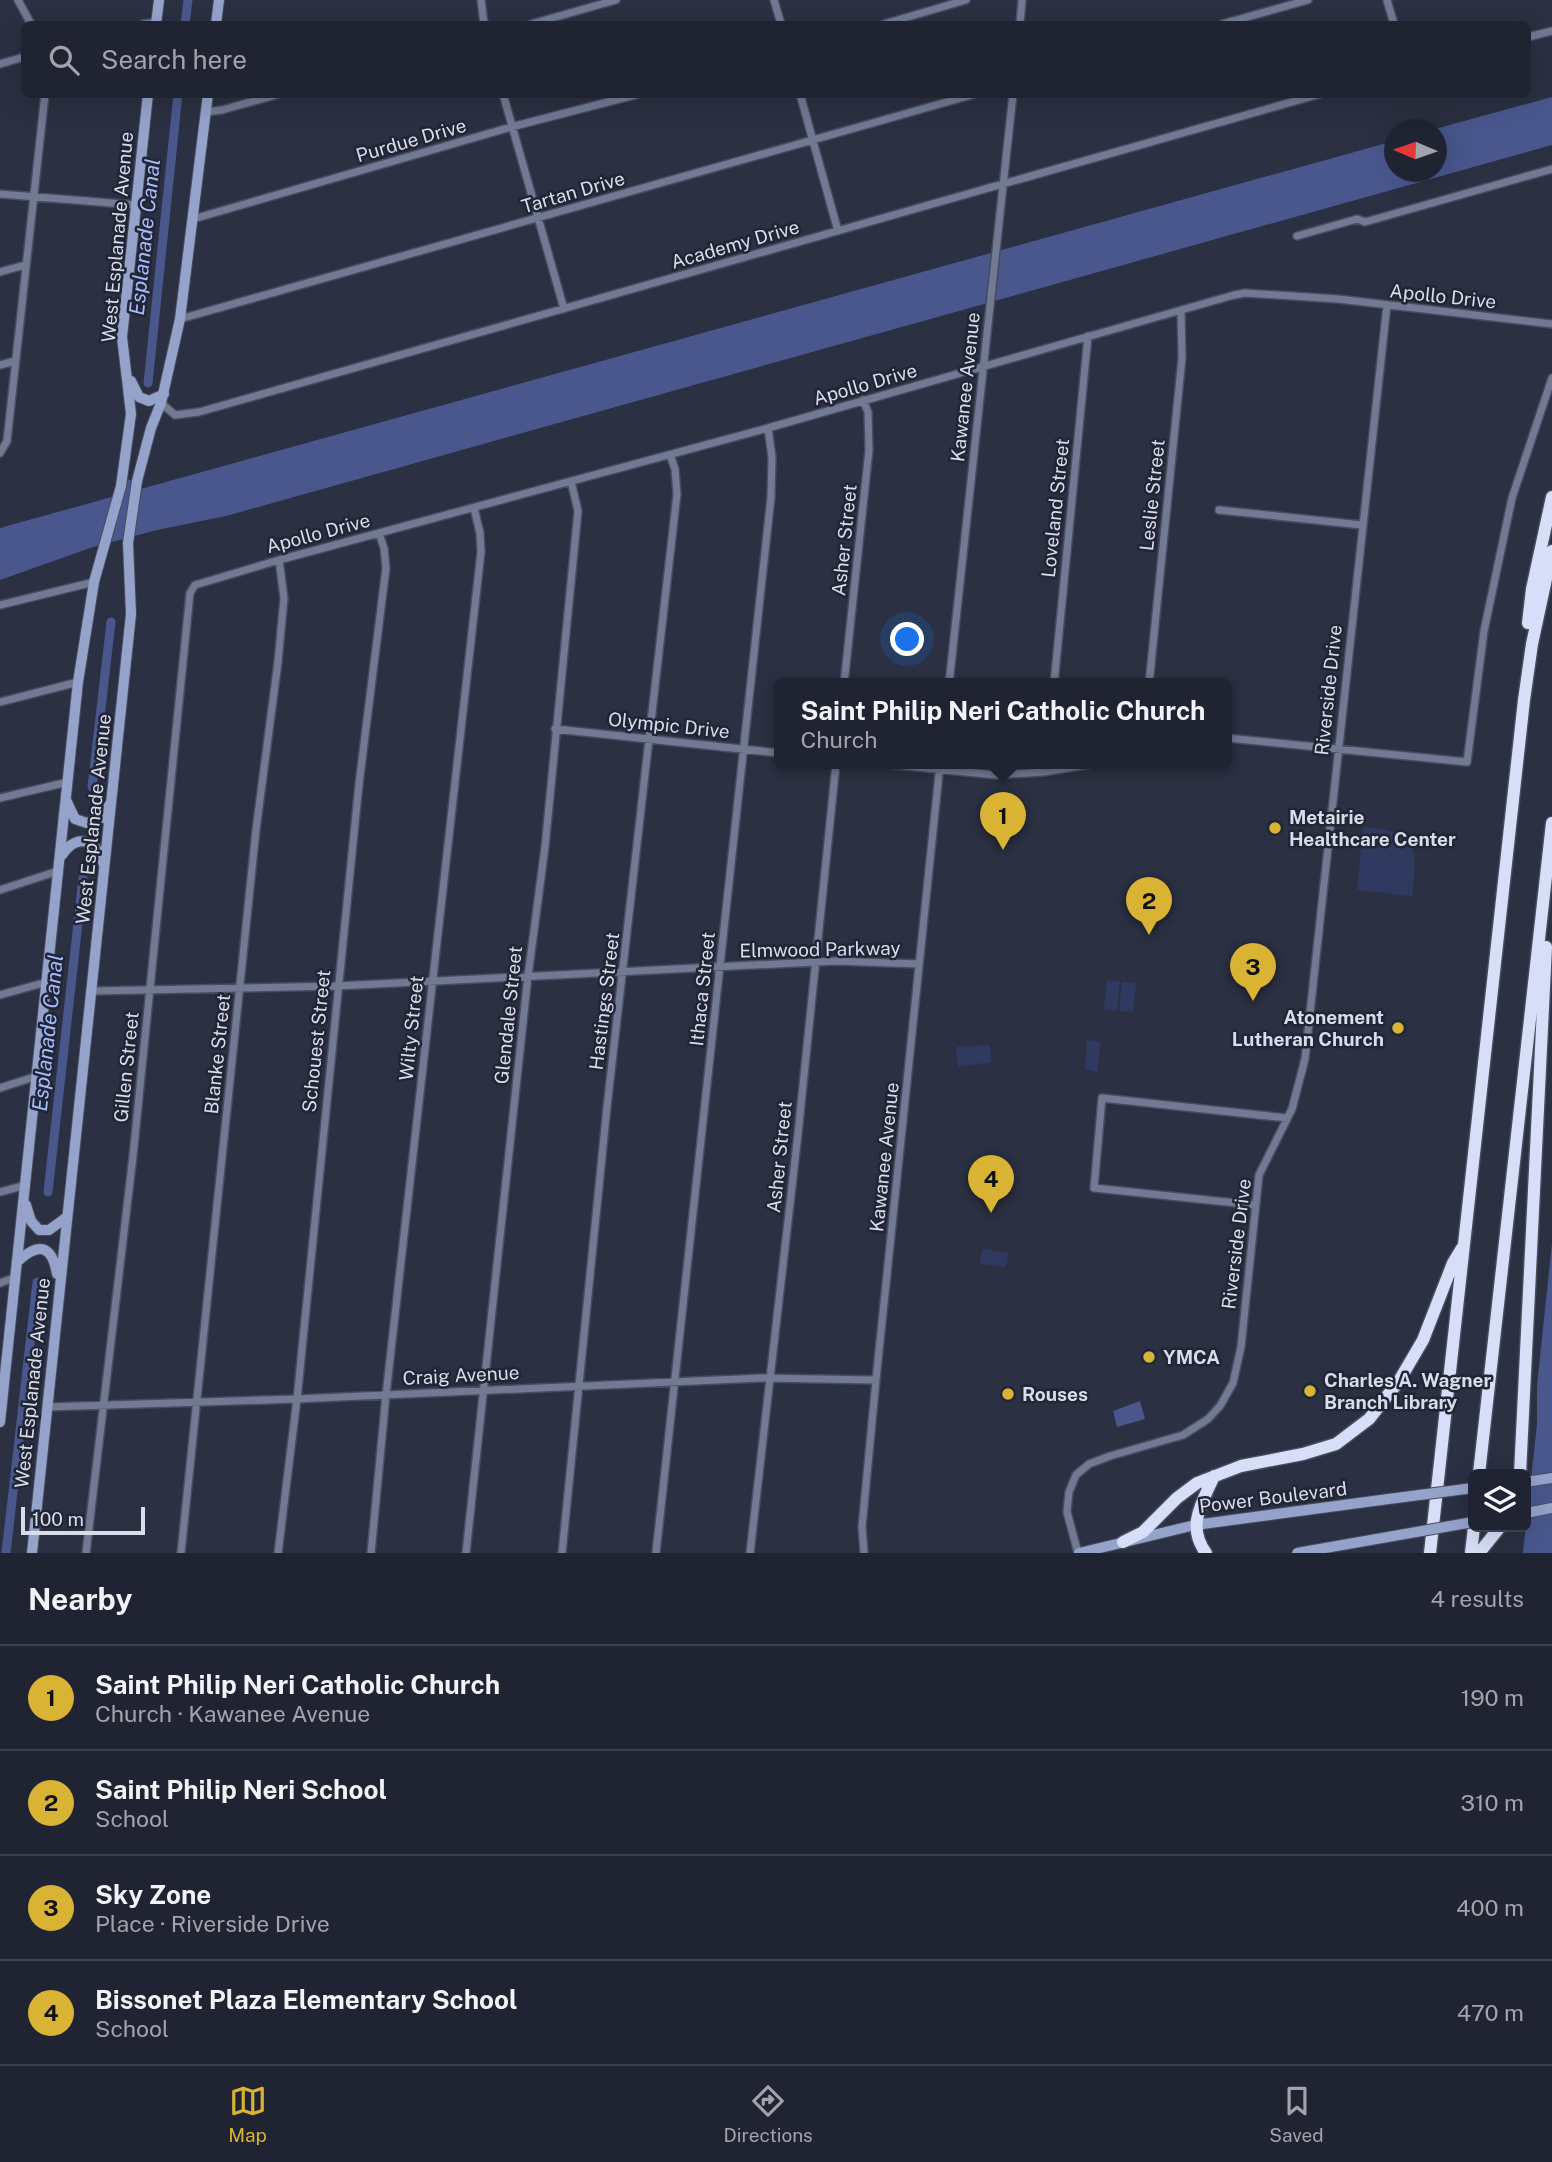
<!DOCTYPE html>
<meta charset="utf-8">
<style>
:root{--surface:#202432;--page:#282c3a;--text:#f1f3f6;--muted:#a2a4ac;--line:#3d414d;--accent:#d9b334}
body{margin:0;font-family:"Public Sans",sans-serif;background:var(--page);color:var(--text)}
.controls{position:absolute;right:21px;bottom:21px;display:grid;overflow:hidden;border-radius:10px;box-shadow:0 7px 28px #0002}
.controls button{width:63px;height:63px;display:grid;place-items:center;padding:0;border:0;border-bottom:2px solid var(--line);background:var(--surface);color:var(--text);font:35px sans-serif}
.compass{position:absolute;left:1384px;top:119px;width:63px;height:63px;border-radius:50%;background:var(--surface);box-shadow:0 7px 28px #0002;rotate:272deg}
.scale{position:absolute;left:21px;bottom:18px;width:124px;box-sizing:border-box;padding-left:7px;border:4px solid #dadde9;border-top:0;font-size:19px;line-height:24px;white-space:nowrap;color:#dadde9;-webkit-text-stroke:5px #212637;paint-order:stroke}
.you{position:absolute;left:908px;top:640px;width:24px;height:24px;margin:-18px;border:5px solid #fff;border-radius:50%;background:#1a73e8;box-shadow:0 0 0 10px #1a73e833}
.badge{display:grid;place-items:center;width:46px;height:46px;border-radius:50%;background:var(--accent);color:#111;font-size:23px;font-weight:700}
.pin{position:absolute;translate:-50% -58px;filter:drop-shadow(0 2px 4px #0008)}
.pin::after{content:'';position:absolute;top:37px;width:24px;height:21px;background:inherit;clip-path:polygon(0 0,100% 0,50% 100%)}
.popup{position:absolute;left:774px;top:678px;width:458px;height:91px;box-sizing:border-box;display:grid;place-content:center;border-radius:10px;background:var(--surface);filter:drop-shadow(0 2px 5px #0005);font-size:23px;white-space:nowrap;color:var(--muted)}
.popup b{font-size:26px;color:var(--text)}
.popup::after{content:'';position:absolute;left:50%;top:100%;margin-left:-14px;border:14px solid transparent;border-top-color:var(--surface)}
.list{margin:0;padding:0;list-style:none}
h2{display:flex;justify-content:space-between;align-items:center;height:91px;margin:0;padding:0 28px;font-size:30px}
h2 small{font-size:23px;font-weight:400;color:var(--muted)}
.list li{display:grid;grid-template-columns:46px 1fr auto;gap:21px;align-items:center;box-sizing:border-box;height:105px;padding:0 28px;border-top:2px solid var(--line)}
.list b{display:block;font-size:26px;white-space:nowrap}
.list p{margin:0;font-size:23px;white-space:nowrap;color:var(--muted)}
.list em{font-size:23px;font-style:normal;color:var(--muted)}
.icon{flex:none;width:38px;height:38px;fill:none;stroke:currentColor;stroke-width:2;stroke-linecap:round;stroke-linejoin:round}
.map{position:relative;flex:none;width:1552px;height:1553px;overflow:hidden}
.search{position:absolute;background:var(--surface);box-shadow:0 7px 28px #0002;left:21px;right:21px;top:21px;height:77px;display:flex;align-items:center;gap:18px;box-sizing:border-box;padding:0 24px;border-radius:10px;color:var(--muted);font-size:26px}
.sheet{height:511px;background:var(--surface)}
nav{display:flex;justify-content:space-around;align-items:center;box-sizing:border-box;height:98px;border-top:2px solid var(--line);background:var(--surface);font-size:19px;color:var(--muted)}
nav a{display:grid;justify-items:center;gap:4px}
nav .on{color:var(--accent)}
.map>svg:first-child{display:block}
.green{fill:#303a60}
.water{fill:#49578d}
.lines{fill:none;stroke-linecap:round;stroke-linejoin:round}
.canal{stroke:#49578d;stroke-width:9}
.minor-casing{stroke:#474c5d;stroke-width:10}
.secondary-casing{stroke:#474c5d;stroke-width:12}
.motorway-casing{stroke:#474c5d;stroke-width:15}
.minor{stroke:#717993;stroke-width:7}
.secondary{stroke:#95a2ca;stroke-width:10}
.motorway{stroke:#d7dff8;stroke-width:12}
.secondary-bridge-casing{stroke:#474c5d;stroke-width:12;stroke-linecap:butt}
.secondary-bridge{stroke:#95a2ca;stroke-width:10}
.poi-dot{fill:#d9b334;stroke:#212637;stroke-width:2.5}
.labels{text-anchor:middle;stroke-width:5;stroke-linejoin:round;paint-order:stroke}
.street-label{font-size:19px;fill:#dadde9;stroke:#212637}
.poi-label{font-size:19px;font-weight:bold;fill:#dadde9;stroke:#212637;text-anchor:start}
.water-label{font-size:21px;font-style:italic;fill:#a8bbfc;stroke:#212637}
</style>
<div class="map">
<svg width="1552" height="1553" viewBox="0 0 1552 1553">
<rect width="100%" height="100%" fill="#2b3042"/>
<path class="green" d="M1363,827C1419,832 1418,845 1412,896L1357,890Z
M1107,980L1120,982L1117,1011L1104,1009Z
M1122,982L1136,983L1133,1012L1119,1011Z
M1087,1040L1101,1042L1097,1072L1085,1069Z
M990,1045L991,1062L958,1067L956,1047Z
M982,1249L1008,1253L1006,1267L980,1264Z"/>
<path class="water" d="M1552,97V145L226,516L157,530L93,547L0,580V528L1394,141V172H1436L1435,129Z
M1552,1243V1553H1523L1537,1424V1386Z
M1140,1401L1145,1419L1117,1427L1113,1411Z"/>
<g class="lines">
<path class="canal" d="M185,24L188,0
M148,383L178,94
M125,503L128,484
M92,787L111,622
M48,1192L83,878
M6,1553L37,1282"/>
<g class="minor-casing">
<path id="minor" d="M18,0L31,24
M481,0L484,24
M774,0L781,24
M1387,0L1394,24
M143,24L157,22
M531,24L616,0
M884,24L966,0
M1020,24L1022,0
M1222,24L1308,0
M1528,37L1552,31
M0,64L24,57
M503,94L564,309
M800,94L838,231
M206,112L222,110L279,94
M0,194L136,205
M193,219L511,127L639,94
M1297,236L1357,219L1365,222L1552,169
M0,272L25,265
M180,319C445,246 709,168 975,94
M0,365L15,361
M161,403L175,415L199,412L1320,94
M0,453L7,441L45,94
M1219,510L1362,525
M0,605L94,582
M844,684L869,450L868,412L863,400
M949,684L1013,94
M1054,684L1088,336
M1149,684L1182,358L1181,310
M0,702L78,682
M555,729L779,753
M1227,738L1467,762L1484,631L1512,498L1552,378
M886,764L996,775L1043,772L1092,764
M0,798L68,782
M0,890L58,871
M92,991L337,986L836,961L919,964
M0,995L47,982
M0,1088L37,1076
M0,1192L26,1185
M1255,1205L1094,1188L1102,1098L1287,1118
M0,1283L16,1277
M47,1407L297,1399L761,1378L876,1380
M86,1553L133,1156L190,593L195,585L279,560L768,428L1234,295L1245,293L1338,299L1552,324
M181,1553L256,830L278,662L284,598L279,560
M278,1553L297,1399L359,784L386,568L384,548L379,533
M371,1553L386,1395L481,552L480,533L474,508
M466,1553L528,976L545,847L578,511L571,481
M562,1553L607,1107L677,494L675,469L670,455
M656,1553L771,497L772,457L768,428
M750,1553L798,1134L836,764
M864,1553L862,1527L876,1380L940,764
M1078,1553L1067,1512L1069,1492L1076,1475L1089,1464L1110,1456L1183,1435L1208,1419L1220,1406L1233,1383L1241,1347L1259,1175L1292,1109L1305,1059L1387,305"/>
</g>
<g class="secondary-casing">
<path id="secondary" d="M156,24L159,0
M216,24L219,0
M131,381L139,397L149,401L164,394
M66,800L75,819L87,823L102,818L110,804
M62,855C78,831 98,841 104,865
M26,1205L31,1221L39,1230H49L67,1217
M18,1261C39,1242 52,1245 57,1274
M0,1422L78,682L94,582L121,486L131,414L122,337L148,94
M1526,1482L1552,1478
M1526,1513L1552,1508
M32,1553L131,614L128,543L137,481L151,428L161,403L180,319L208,94
M1079,1553L1195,1525L1381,1500"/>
</g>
<g class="motorway-casing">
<path id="motorway" d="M1528,623L1532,589L1552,497
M1479,1474L1552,823
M1520,1474L1546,947
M1123,1542L1143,1532L1177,1498L1197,1483L1241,1466L1303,1454L1336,1444L1369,1419L1399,1381L1423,1340L1453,1263L1462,1248
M1206,1553C1186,1526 1202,1503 1214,1476
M1430,1553L1524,700L1532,644L1552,551
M1471,1553L1474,1527
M1479,1553L1500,1527"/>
</g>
<use href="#minor" class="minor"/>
<use href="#secondary" class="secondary"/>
<use href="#motorway" class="motorway"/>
<g class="secondary-bridge-casing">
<path id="secondary-bridge" d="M1381,1500L1473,1488
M1297,1553L1473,1522"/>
</g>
<use href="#secondary-bridge" class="secondary-bridge"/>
</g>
<g class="poi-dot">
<circle cx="1275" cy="828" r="7"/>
<circle cx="1398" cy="1028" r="7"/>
<circle cx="1149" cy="1357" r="7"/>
<circle cx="1310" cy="1391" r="7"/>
<circle cx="1008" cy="1394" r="7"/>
</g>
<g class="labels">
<g class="street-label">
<text transform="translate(411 140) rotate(-16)" y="7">Purdue Drive</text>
<text transform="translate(573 192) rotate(-16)" y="7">Tartan Drive</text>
<text transform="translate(117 237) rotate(-85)" y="7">West Esplanade Avenue</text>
<text transform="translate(735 244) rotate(-16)" y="7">Academy Drive</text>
<text transform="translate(1443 296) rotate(6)" y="7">Apollo Drive</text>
<text transform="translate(865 384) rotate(-16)" y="7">Apollo Drive</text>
<text transform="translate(965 387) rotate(-84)" y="7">Kawanee Avenue</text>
<text transform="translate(1152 495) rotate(-84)" y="7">Leslie Street</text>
<text transform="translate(1055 508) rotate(-84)" y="7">Loveland Street</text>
<text transform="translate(318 533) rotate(-15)" y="7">Apollo Drive</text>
<text transform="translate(844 540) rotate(-84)" y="7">Asher Street</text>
<text transform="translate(1328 690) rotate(-84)" y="7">Riverside Drive</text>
<text transform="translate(669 725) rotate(6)" y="7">Olympic Drive</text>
<text transform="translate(93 819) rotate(-84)" y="7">West Esplanade Avenue</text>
<text transform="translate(820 949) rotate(-1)" y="7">Elmwood Parkway</text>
<text transform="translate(702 989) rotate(-84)" y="7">Ithaca Street</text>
<text transform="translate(604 1001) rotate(-83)" y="7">Hastings Street</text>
<text transform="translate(508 1015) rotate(-84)" y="7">Glendale Street</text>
<text transform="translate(411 1028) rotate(-84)" y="7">Wilty Street</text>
<text transform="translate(316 1041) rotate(-84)" y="7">Schouest Street</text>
<text transform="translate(217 1054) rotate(-84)" y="7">Blanke Street</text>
<text transform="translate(126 1067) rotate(-84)" y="7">Gillen Street</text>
<text transform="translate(779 1157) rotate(-84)" y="7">Asher Street</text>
<text transform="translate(884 1157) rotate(-84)" y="7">Kawanee Avenue</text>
<text transform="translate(1236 1244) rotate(-83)" y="7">Riverside Drive</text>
<text transform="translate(461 1375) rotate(-3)" y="7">Craig Avenue</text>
<text transform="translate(32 1383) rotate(-84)" y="7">West Esplanade Avenue</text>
<text transform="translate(1273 1497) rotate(-7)" y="7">Power Boulevard</text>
</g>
<g class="poi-label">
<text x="1289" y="824">Metairie<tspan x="1289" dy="22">Healthcare Center</tspan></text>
<text x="1384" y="1024" text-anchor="end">Atonement<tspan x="1384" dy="22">Lutheran Church</tspan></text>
<text x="1163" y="1364">YMCA</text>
<text x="1324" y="1387">Charles A. Wagner<tspan x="1324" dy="22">Branch Library</tspan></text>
<text x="1022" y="1401">Rouses</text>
</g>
<g class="water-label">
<text transform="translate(145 237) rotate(-84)" y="7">Esplanade Canal</text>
<text transform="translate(48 1033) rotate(-84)" y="7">Esplanade Canal</text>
</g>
</g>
</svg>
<div class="controls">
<button><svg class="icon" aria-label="layers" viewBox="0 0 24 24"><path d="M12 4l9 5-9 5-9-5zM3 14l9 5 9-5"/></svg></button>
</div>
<svg class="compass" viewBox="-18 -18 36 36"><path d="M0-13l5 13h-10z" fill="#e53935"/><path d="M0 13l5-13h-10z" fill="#a2a4ac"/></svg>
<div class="scale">100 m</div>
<div class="you"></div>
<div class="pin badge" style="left:1003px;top:850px">1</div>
<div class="popup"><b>Saint Philip Neri Catholic Church</b>Church</div>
<div class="pin badge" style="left:1149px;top:935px">2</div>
<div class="pin badge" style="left:1253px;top:1001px">3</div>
<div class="pin badge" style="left:991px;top:1213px">4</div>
<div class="search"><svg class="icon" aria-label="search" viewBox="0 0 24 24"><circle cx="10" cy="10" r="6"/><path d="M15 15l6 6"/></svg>Search here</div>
</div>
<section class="sheet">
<h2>Nearby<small>4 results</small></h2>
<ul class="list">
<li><span class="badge">1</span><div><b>Saint Philip Neri Catholic Church</b><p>Church · Kawanee Avenue</p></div><em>190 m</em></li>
<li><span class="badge">2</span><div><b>Saint Philip Neri School</b><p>School</p></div><em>310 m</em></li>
<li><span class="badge">3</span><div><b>Sky Zone</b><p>Place · Riverside Drive</p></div><em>400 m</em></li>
<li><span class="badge">4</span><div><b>Bissonet Plaza Elementary School</b><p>School</p></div><em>470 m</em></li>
</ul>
</section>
<nav>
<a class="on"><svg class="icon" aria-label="map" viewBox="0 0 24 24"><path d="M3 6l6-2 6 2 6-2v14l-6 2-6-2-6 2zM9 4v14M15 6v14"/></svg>Map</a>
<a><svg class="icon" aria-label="directions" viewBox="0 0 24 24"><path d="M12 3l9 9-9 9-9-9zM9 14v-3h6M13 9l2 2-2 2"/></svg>Directions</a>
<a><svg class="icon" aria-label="saved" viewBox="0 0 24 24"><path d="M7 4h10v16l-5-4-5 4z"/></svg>Saved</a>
</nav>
